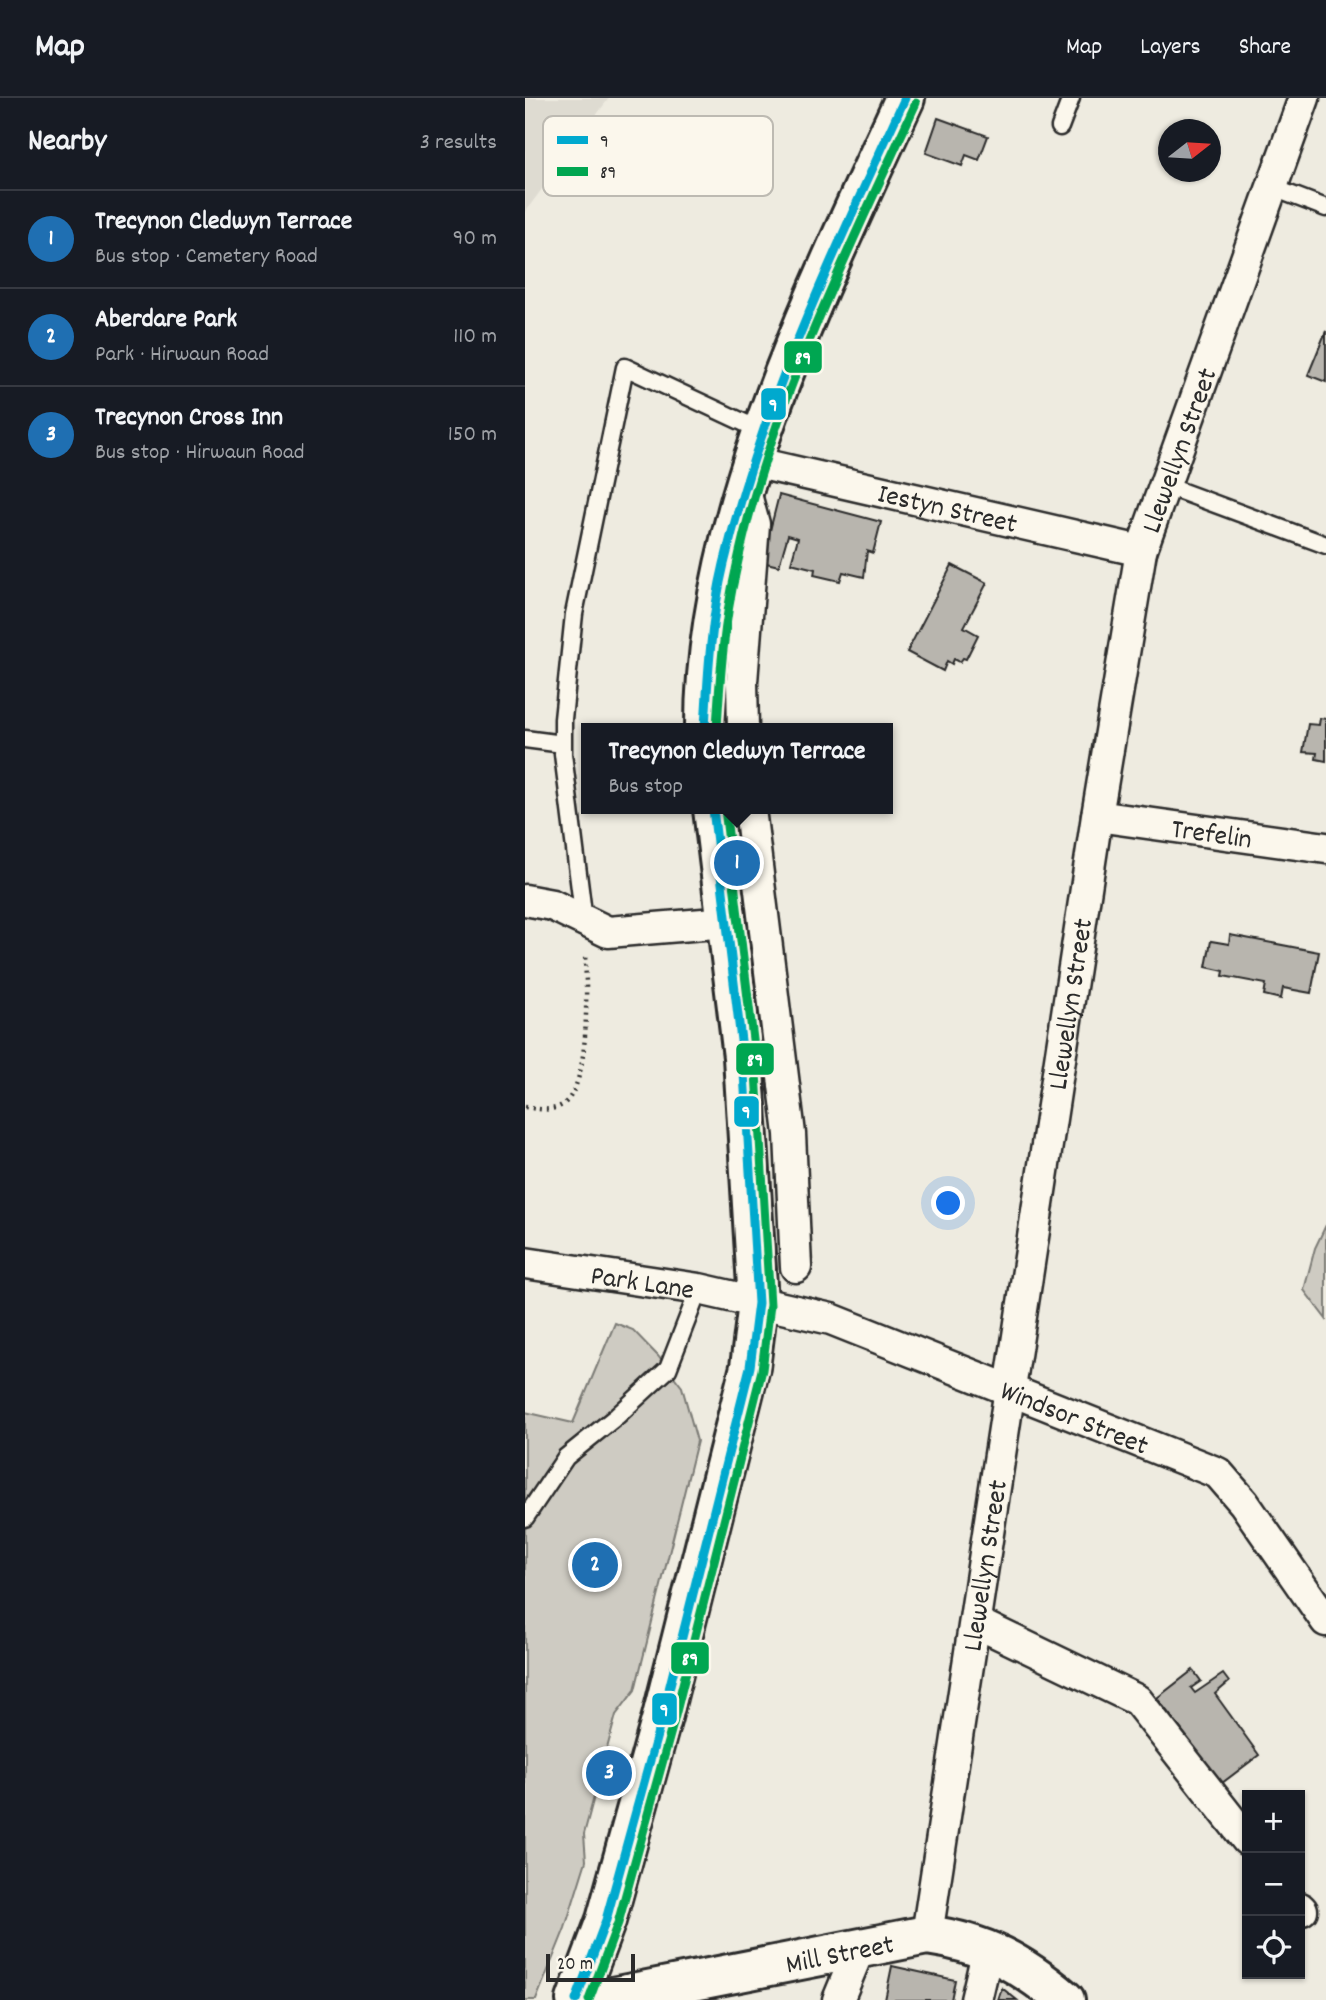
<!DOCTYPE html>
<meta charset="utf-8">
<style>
:root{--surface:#171b24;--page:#242831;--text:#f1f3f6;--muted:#9ea1a6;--line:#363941;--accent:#1f6fb2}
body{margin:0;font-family:Dekko,sans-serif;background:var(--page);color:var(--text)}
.controls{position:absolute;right:21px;bottom:21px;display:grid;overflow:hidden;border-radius:0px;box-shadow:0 2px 5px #0004}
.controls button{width:63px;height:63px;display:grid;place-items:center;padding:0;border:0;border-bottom:2px solid var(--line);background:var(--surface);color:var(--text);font:35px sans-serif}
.compass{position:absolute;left:633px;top:21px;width:63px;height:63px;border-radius:50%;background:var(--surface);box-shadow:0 2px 5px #0004;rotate:73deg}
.scale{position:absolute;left:21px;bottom:18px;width:89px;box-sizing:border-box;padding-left:7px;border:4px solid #2b2b2b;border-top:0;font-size:19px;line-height:24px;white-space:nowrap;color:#2b2b2b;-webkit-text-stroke:5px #fbf7ec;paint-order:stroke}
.you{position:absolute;left:424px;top:1106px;width:24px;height:24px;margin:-18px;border:5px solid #fff;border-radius:50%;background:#1a73e8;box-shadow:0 0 0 10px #1a73e833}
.badge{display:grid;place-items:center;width:46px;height:46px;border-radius:50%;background:var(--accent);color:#fff;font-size:23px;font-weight:700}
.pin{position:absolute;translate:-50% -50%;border:4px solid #fff;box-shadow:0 2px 7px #0006}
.popup{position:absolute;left:56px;top:625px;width:312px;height:91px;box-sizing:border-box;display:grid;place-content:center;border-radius:0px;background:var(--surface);filter:drop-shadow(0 2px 5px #0005);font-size:23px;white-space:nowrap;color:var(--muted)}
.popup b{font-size:26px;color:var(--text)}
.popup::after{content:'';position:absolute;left:50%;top:100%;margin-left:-14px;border:14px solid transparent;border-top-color:var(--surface)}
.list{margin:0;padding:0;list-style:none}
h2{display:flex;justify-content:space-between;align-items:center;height:91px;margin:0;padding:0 28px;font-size:30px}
h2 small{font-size:23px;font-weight:400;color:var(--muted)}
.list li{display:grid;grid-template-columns:46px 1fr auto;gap:21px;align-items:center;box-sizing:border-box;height:98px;padding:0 28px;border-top:2px solid var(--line)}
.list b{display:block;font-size:26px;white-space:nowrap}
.list p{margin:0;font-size:23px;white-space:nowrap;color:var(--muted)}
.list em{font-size:23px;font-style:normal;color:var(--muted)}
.icon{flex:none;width:38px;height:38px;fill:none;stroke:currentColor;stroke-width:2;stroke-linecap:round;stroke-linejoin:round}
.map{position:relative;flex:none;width:801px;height:1902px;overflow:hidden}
header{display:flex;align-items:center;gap:42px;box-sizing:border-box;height:98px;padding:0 35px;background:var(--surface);border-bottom:2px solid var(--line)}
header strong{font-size:33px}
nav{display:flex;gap:38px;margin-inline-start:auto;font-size:24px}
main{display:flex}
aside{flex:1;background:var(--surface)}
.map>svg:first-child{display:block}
.built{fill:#dedbd1}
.green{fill:#cecbc2;stroke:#7c7b76;stroke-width:2}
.building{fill:#b8b5ae;stroke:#2b2b2b;stroke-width:2}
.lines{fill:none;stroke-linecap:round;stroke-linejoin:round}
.lane-casing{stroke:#2b2b2b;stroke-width:21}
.street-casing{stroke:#2b2b2b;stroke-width:35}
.secondary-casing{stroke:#2b2b2b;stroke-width:44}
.path{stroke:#2b2b2b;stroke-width:4.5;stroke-dasharray:2 5;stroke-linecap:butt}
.lane{stroke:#fbf7ec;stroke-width:16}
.street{stroke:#fbf7ec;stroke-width:30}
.secondary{stroke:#fbf7ec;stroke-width:38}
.bus-1-casing{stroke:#fbf7ec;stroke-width:14}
.bus-2-casing{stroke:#fbf7ec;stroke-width:14}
.bus-1{stroke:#00a9ce;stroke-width:9}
.bus-2{stroke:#00a651;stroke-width:9}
.labels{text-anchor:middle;stroke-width:5;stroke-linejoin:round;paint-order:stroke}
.street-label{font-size:28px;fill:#2b2b2b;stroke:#fbf7ec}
.key{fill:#fbf7ec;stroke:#bdbab2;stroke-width:2}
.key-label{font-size:19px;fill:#2b2b2b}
.line-badge{stroke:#fbf7ec;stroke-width:2.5}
.badge-label{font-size:19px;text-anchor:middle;font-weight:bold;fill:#fff}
</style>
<header>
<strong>Map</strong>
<nav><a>Map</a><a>Layers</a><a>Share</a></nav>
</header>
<main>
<aside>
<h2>Nearby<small>3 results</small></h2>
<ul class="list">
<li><span class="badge">1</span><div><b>Trecynon Cledwyn Terrace</b><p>Bus stop · Cemetery Road</p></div><em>90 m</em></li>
<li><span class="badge">2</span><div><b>Aberdare Park</b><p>Park · Hirwaun Road</p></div><em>110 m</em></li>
<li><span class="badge">3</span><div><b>Trecynon Cross Inn</b><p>Bus stop · Hirwaun Road</p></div><em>150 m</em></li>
</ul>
</aside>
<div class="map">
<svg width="801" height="1902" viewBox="0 0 801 1902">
<rect width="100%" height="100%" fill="#eeebe0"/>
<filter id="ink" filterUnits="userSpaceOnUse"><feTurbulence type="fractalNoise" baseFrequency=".0143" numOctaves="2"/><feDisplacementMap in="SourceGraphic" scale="14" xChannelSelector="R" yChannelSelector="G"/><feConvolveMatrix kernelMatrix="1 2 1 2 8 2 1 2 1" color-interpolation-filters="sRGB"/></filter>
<g filter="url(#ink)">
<path class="built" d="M0,0H84L0,114Z"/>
<path class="green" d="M801,1127V1221L779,1192L790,1150Z
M90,1225L108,1232L133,1258L157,1289L172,1343L110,1592L91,1617L59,1736L61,1763L40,1830L11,1902H0V1314L48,1325Z"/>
<path class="building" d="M413,20L463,38L454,62L441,57L437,68L401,55Z
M801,233V284L783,277Z
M254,397L356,424L348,455L342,453L339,479L318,474L315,483L289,477L290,471L266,465L273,440L263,437L254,468L237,464Z
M427,467L462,485L439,529L453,537L441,561L438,560L435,564L429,561L427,566L422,563L418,573L382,554Z
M795,620L801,621V663L791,661L792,655L778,654L783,626L794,627Z
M705,837L794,854L786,895L758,890L756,901L739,897L741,886L698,878L699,873L681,869L686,843L704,846Z
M668,1572L676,1583L666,1590L670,1595L698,1576L704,1584L690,1596L734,1657L697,1685L632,1600Z
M367,1868L430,1882L426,1902H360Z
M477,1890L492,1902H473Z"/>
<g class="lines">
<g class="lane-casing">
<path id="lane" d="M535,29L546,0
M746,89L801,110
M639,387L801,447
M0,641L38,646
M59,823L38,656V621L49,516L100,269L239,334
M0,1420L41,1359L92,1318L143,1271L174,1191"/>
</g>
<g class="street-casing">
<g id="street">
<path id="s1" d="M228,364L616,453"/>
<path d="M218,630L217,584L229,426L220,393"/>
<path d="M225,711L265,1036L271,1169"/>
<path id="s2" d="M572,718L801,750"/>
<path d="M0,802L27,807L83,834L202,824"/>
<path id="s3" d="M0,1165L174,1191L306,1221L693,1375L719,1405L801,1523"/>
<path d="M452,1525L612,1602L722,1742"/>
<path d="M775,1810L777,1812"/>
<path id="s4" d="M402,1837L572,718L616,453L779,0"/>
<path d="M313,1902L335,1849"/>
<path d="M451,1902L463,1851"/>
</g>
</g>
<g class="secondary-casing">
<g id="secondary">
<path d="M180,630C179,417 293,191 380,0"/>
<path d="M51,1902L81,1822L137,1619L225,1269L233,1205L218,959L188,711"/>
<path id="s5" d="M72,1902L402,1837C460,1845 496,1865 540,1902"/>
</g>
</g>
<path class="path" d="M0,1009C12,1011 26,1014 37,1007C67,988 61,887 60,855"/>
<use href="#lane" class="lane"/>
<use href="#street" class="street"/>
<use href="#secondary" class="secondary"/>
<g class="bus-1-casing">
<path id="bus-1" d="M180,630C183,575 186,520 199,466C238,303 310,152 380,0
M51,1902L81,1822L137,1619L225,1269L233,1205L218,959L188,711"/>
</g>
<g class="bus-2-casing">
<path id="bus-2" d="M192,630C195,577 199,524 211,472C245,308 322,156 391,5
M64,1902L93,1825L149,1622L237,1272L245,1207L230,958L200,711"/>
</g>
<use href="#bus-1" class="bus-1"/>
<use href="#bus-2" class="bus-2"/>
</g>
</g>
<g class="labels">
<g class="street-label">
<text dy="10" stroke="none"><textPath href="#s4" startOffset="1508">Llewellyn Street</textPath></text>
<text dy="10" stroke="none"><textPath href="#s1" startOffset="200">Iestyn Street</textPath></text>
<text dy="10" stroke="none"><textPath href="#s2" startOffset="116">Trefelin</textPath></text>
<text dy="10" stroke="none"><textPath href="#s4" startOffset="942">Llewellyn Street</textPath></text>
<text dy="10" stroke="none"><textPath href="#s3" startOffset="119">Park Lane</textPath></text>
<text dy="10" stroke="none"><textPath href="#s3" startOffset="574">Windsor Street</textPath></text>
<text dy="10" stroke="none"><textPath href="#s4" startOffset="374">Llewellyn Street</textPath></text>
<text dy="10" stroke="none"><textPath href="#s5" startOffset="247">Mill Street</textPath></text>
</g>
</g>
<rect x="18" y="18" width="230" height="80" rx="10" class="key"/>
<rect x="32" y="38" width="31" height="8" fill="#00a9ce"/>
<rect x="32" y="69" width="31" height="9" fill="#00a651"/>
<g class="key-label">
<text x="75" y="49">9</text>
<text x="75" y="80">89</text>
</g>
<g class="line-badge">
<rect x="258" y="242" width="40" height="34" rx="7" fill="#00a651"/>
<rect x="235" y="289" width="27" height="34" rx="7" fill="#00a9ce"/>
<rect x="210" y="944" width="40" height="34" rx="7" fill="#00a651"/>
<rect x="208" y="997" width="27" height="33" rx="7" fill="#00a9ce"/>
<rect x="145" y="1543" width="40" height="34" rx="7" fill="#00a651"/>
<rect x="126" y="1594" width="27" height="34" rx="7" fill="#00a9ce"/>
</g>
<g class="badge-label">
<text x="278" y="266">89</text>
<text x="248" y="313">9</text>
<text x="230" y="968">89</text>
<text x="221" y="1020">9</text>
<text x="165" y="1567">89</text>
<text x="139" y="1618">9</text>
</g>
</svg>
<div class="controls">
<button>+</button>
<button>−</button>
<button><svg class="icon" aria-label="locate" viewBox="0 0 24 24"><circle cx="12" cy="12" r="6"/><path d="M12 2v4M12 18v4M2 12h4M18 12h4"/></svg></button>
</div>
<svg class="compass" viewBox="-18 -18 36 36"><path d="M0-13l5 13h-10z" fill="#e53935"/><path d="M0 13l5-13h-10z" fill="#9ea1a6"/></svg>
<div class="scale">20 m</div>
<div class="you"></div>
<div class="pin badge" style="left:212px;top:765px">1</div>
<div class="popup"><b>Trecynon Cledwyn Terrace</b>Bus stop</div>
<div class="pin badge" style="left:70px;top:1467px">2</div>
<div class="pin badge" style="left:84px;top:1675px">3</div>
</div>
</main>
